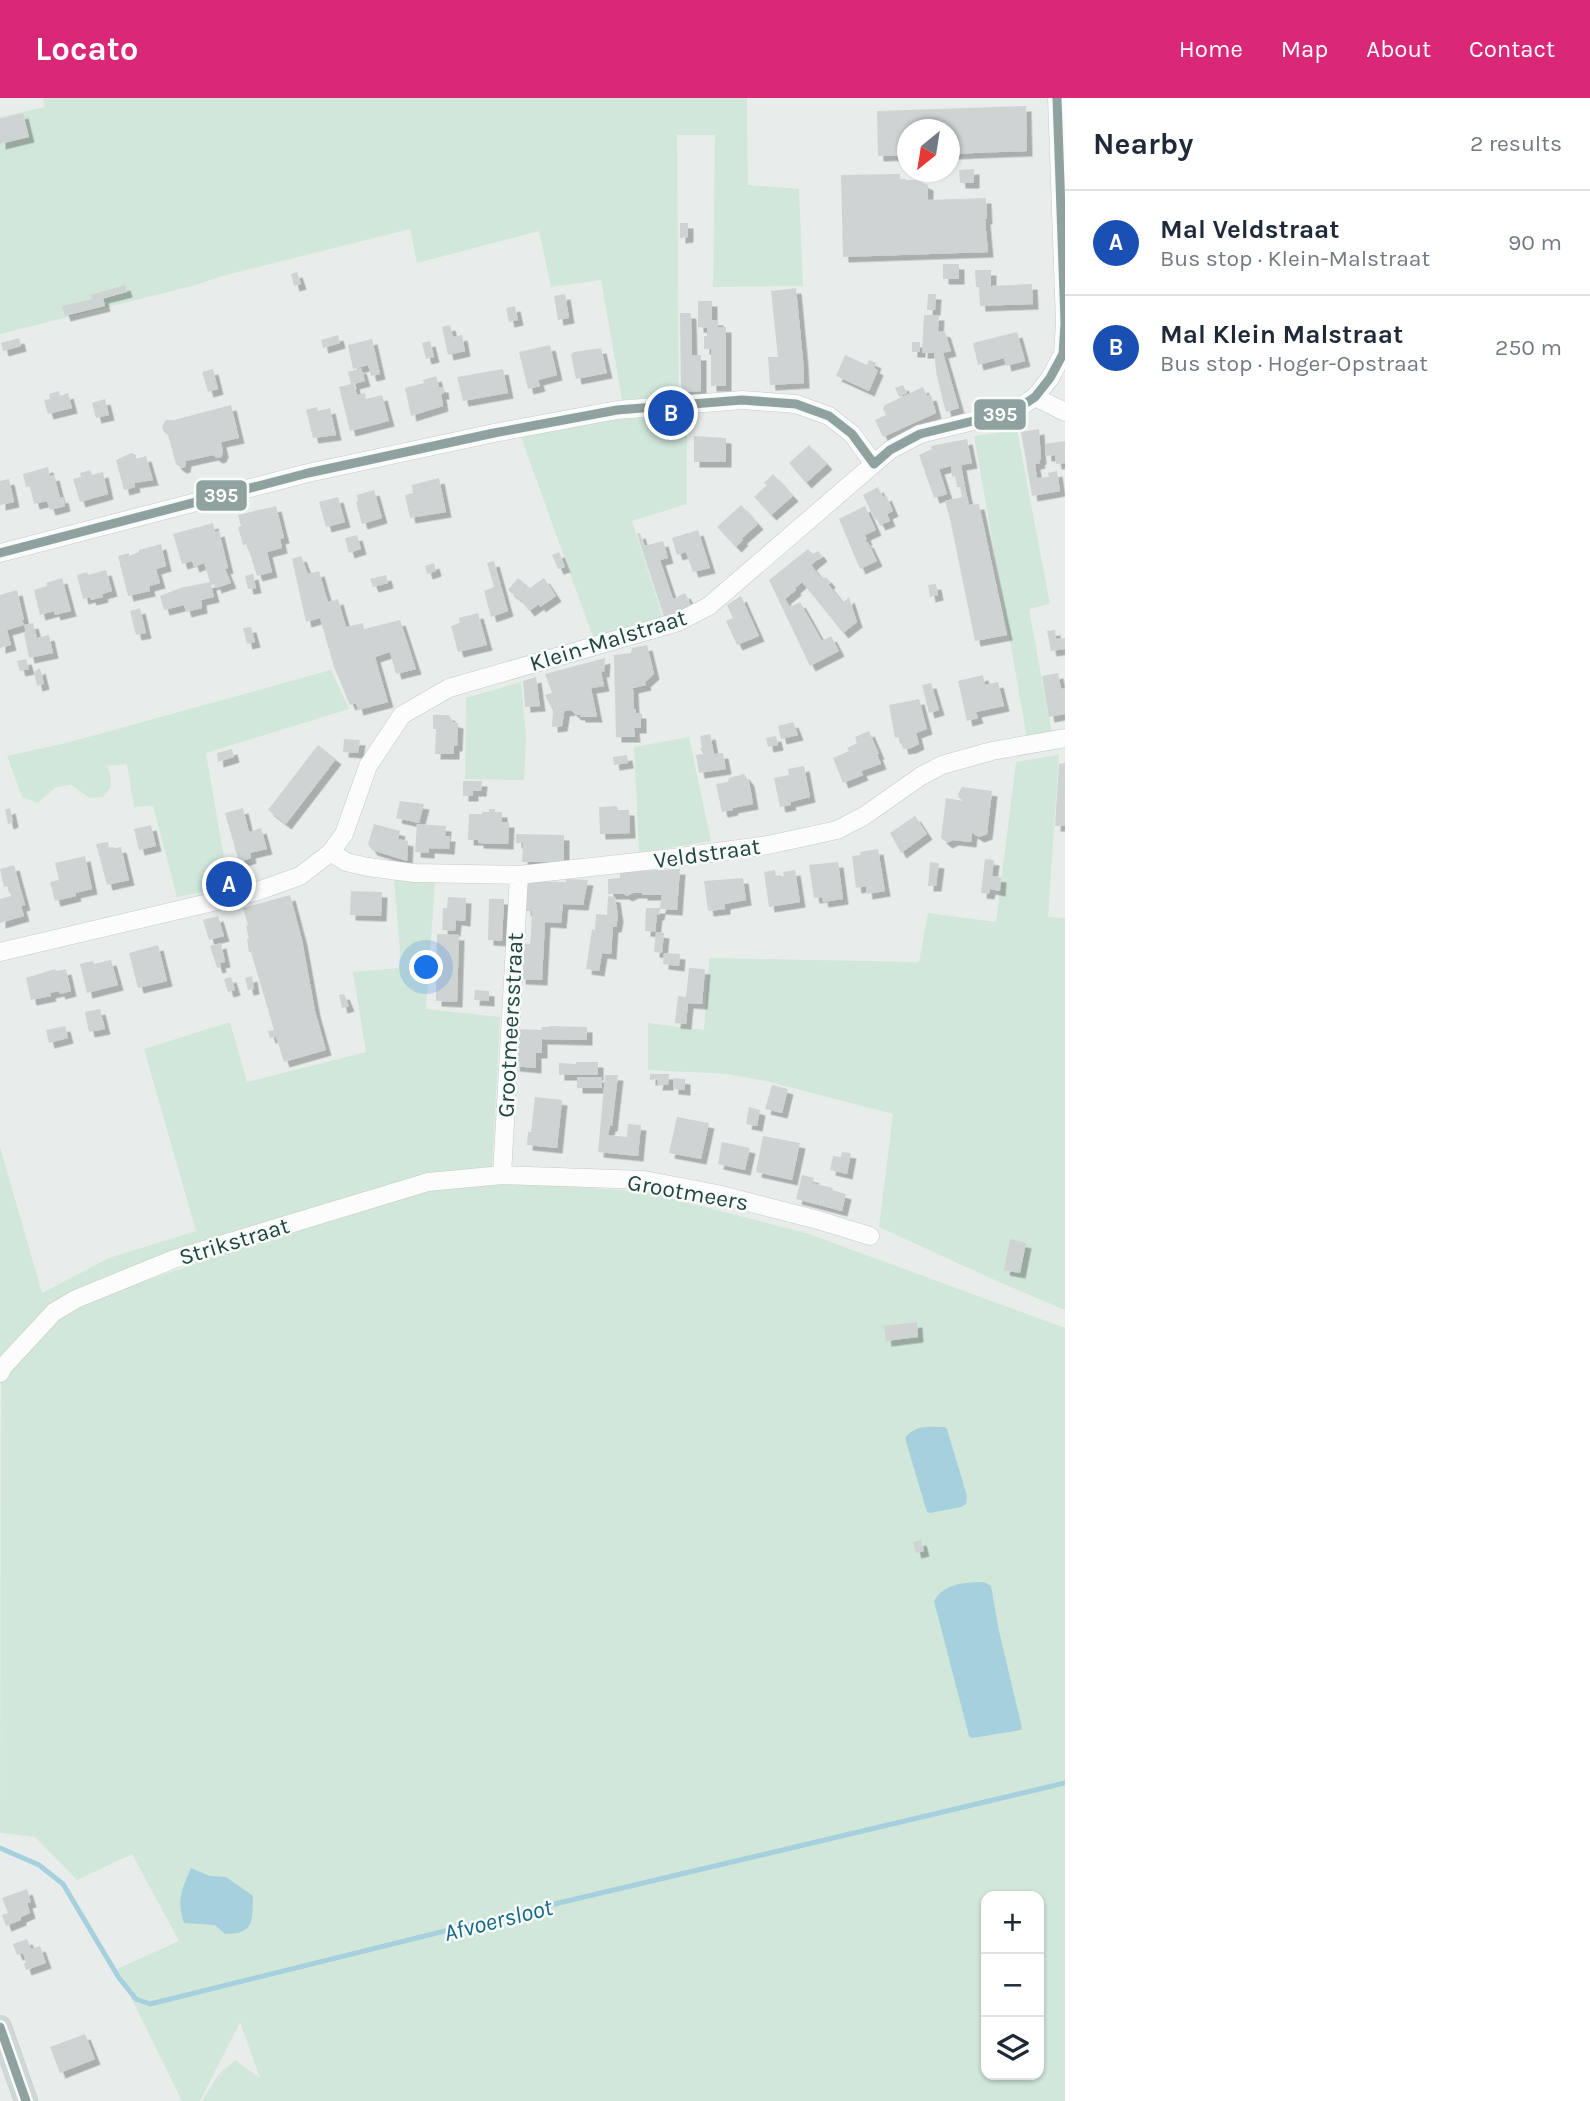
<!DOCTYPE html>
<meta charset="utf-8">
<style>
:root{--surface:#fff;--page:#f6f6f7;--text:#1f2937;--muted:#747a83;--line:#e0e1e3;--accent:#db2777}
body{margin:0;font-family:Karla,sans-serif;background:var(--page);color:var(--text)}
.controls{position:absolute;right:21px;bottom:21px;display:grid;overflow:hidden;border-radius:14px;box-shadow:0 2px 5px #0004}
.controls button{width:63px;height:63px;display:grid;place-items:center;padding:0;border:0;border-bottom:2px solid var(--line);background:var(--surface);color:var(--text);font:35px sans-serif}
.compass{position:absolute;left:897px;top:21px;width:63px;height:63px;border-radius:50%;background:var(--surface);box-shadow:0 2px 5px #0004;rotate:210deg}
.you{position:absolute;left:427px;top:870px;width:24px;height:24px;margin:-18px;border:5px solid #fff;border-radius:50%;background:#1a73e8;box-shadow:0 0 0 10px #1a73e833}
.badge{display:grid;place-items:center;width:46px;height:46px;border-radius:50%;background:var(--accent);color:#fff;font-size:23px;font-weight:700}
.pin{position:absolute;translate:-50% -50%;border:4px solid #fff;box-shadow:0 2px 7px #0006}
.list{margin:0;padding:0;list-style:none}
h2{display:flex;justify-content:space-between;align-items:center;height:91px;margin:0;padding:0 28px;font-size:30px}
h2 small{font-size:23px;font-weight:400;color:var(--muted)}
.list li{display:grid;grid-template-columns:46px 1fr auto;gap:21px;align-items:center;box-sizing:border-box;height:105px;padding:0 28px;border-top:2px solid var(--line)}
.list b{display:block;font-size:26px;white-space:nowrap}
.list p{margin:0;font-size:23px;white-space:nowrap;color:var(--muted)}
.list em{font-size:23px;font-style:normal;color:var(--muted)}
.icon{flex:none;width:38px;height:38px;fill:none;stroke:currentColor;stroke-width:2;stroke-linecap:round;stroke-linejoin:round}
.map{position:relative;flex:none;width:1065px;height:2003px;overflow:hidden}
header{display:flex;align-items:center;gap:42px;box-sizing:border-box;height:98px;padding:0 35px;background:var(--accent);color:#fff}
header strong{font-size:33px}
nav{display:flex;gap:38px;margin-inline-start:auto;font-size:24px}
main{display:flex}
aside{flex:1;background:var(--surface)}
.map>svg:first-child{display:block}
.green{fill:#d0e7d9;fill-rule:evenodd}
.water{fill:#a6d0de}
.lines{fill:none;stroke-linecap:round;stroke-linejoin:round}
.stream{stroke:#a6d0de;stroke-width:5}
.building{fill:#ced4d3;filter:url(#shadow)}
.minor-casing{stroke:#c5cac9;stroke-width:19}
.major-casing{stroke:#c2ccca;stroke-width:24}
.minor{stroke:#fcfcfc;stroke-width:18}
.major{stroke:#cfd8d7;stroke-width:23}
.bus-1-casing{stroke:#f7fbf9;stroke-width:14}
.bus-1{stroke:#90a29f;stroke-width:9}
.labels{text-anchor:middle;stroke-width:5;stroke-linejoin:round;paint-order:stroke}
.street-label{font-size:23px;fill:#22443f;stroke:#f7fbf9}
.water-label{font-size:24px;font-style:italic;fill:#156787;stroke:#f7fbf9}
.line-badge{stroke:#f7fbf9;stroke-width:2.5}
.badge-label{font-size:19px;text-anchor:middle;font-weight:bold;fill:#fff}
</style>
<header>
<strong>Locato</strong>
<nav><a>Home</a><a>Map</a><a>About</a><a>Contact</a></nav>
</header>
<main>
<div class="map">
<svg width="1065" height="2003" viewBox="0 0 1065 2003">
<defs>
<filter id="shadow"><feDropShadow dx="5.5" dy="5.5" stdDeviation="0" flood-color="#0004"/></filter>
</defs>
<rect width="100%" height="100%" fill="#e8edeb"/>
<path class="green" d="M43,0H747L748,87L799,91L803,188L713,189L715,37H677L679,300L622,302L601,182L551,189L539,133L417,165L410,131L222,178L196,187L0,236V19L45,9Z
M687,317V406L632,423L663,520L593,539L521,339L613,322Z
M1017,332L1050,506L1029,511L1052,636L1027,640L974,338Z
M331,572L349,611L206,655L229,789L177,799L153,708L134,709L127,666L107,668L111,680V689L103,699L90,700L71,687L56,689L38,705L22,699L7,658L70,644Z
M521,584L526,638L524,682L465,681L466,600Z
M689,639L711,743L639,755L634,649Z
M1059,657L1048,819L1065,820V1212L999,1184L879,1129L893,1016L766,983L728,976L648,972V925L704,932L709,860L919,864L928,815L996,824L1016,664Z
M394,781L435,784L426,911L500,919L492,1071L144,1164L86,1187L47,1211L0,1260V1049L42,1195L109,1160L196,1133L144,951L230,924L247,984L366,954L353,874L399,870L400,853Z
M507,1084L647,1094L809,1136L1065,1230V2003H202L219,1976L235,1962L260,1980L240,1924L200,2003H182L117,1871L179,1843L132,1756L77,1782L35,1739L0,1735L1,1281L60,1217L98,1199L305,1128L434,1090ZM986,1798H1039V1977H986Z"/>
<path class="water" d="M945,1329L947,1331L967,1398L966,1406L961,1409L930,1415L927,1414L905,1340C915,1326 929,1329 945,1329Z
M984,1484L991,1488L999,1533L1022,1630L1021,1632L972,1640L969,1638L934,1503C945,1484 965,1485 984,1484Z
M191,1770L210,1778L226,1779L253,1798C252,1823 255,1836 225,1836L215,1827L184,1825C176,1802 182,1791 191,1770Z"/>
<g class="lines">
<path class="stream" d="M0,1750L39,1767L63,1786L119,1880L136,1901L150,1906L546,1808L1065,1685"/>
</g>
<path class="building" d="M1026,8L1027,53L950,56V32H907V57L878,58L877,13Z
M23,15L29,39L0,46V21Z
M974,71V85H960L959,72Z
M900,76V82H916L928,87V102L986,100L987,121H985L988,154L843,159L841,77Z
M680,125H688V139L680,140Z
M943,166H959V181H943Z
M975,172H991V188L1032,186L1033,206L980,208L979,189H976Z
M297,174L301,186L294,188L291,176Z
M125,187L127,194L103,200L105,208L65,218L62,208L92,201L91,197Z
M796,190L803,262L804,285L770,287L768,259H778L771,193Z
M565,196L569,220L558,222L554,198Z
M928,196H936L935,212H927Z
M698,203H712V222H718V229H726V288H711V251H704V238H707V230L698,229Z
M515,208L518,222L509,224L506,210Z
M680,215H690L691,217L692,257H701V293L681,294Z
M924,217H939L938,233L945,234L951,253L943,255L959,310L946,314L937,279L934,255H922Z
M450,227L453,239L462,237L465,253L448,257L442,229Z
M1017,234L1025,263L1006,268L1004,260L978,267L973,245Z
M338,237L340,245L323,250L321,242Z
M19,240L21,248L3,253L1,245Z
M372,241L380,276L371,278L368,267L353,271L348,247Z
M430,243L434,259L426,261L422,245Z
M912,244H920V254H912Z
M550,247L557,277L538,282L540,288L528,291L519,254Z
M601,250L607,275L576,281L571,257L574,254Z
M845,257L867,267L869,262L876,265L874,270L878,272L869,293L836,278Z
M361,270L365,283L354,286L357,297L365,295L366,301L382,297L389,323L350,333L339,289L351,286L348,274Z
M213,271L218,291L208,294L202,274Z
M503,271L508,295L463,303L457,279Z
M436,278L439,289H443L444,296H441L443,308L411,318L405,290L424,285L423,282Z
M903,287L907,295L899,299L895,290Z
M923,289L927,298L931,297L936,315L883,339L875,322L886,317L883,310L885,307Z
M59,293L60,298L68,295L72,310L48,316L44,302L50,301L49,296Z
M105,301L109,317L96,320L92,305Z
M231,307L239,340L221,344L223,354L221,359L217,360L213,357L186,363L185,369L181,370L176,366L168,337L164,334L162,328L166,322H174Z
M317,309L318,313L330,310L336,337L313,340L306,312Z
M1039,331L1041,361L1039,362L1040,365L1035,366L1037,380L1049,379L1048,375L1057,373L1060,393L1032,398L1021,334Z
M694,338L726,340V364H694Z
M967,341L972,365L961,367L966,394L969,407L979,406L1007,537L975,543L950,421L945,403L962,399L960,389H957L955,378L952,379L951,368L939,371L947,396L934,400L919,357L932,351L931,348Z
M1065,343V365L1056,366L1055,357L1046,358L1045,346Z
M809,347L827,366L806,385L789,365Z
M131,355L136,357V361L146,358L153,382L134,385L135,389L124,392L116,362Z
M48,369L50,378L54,377L60,400L63,399L65,408L50,412L47,403L34,406L30,388L26,389L23,376Z
M90,372L92,377L103,374L108,396L80,404L73,381L81,379L80,375Z
M773,376L793,398L771,417L754,399L767,387L764,385Z
M439,380L446,414L410,420L405,397L413,395L412,387Z
M9,381L14,404L0,407V383Z
M878,389L883,399L886,397L893,413L887,416L890,423L880,427L877,421L875,422L863,397Z
M374,392L382,420L362,426L356,404L358,403L357,397Z
M338,399L345,424L326,429L319,404Z
M741,407L758,426L741,441L743,442L736,449L717,429Z
M276,408L284,440L280,441L282,450L267,454L272,474L257,478L247,446L243,447L238,429L241,428L238,417Z
M865,408L876,432L865,437L867,442H865L867,445L868,444L877,463L860,471L839,421Z
M213,425L215,434L219,433L228,470L225,471L231,485L216,490L215,486L211,487L214,499L201,502L202,510L186,514L184,507L164,512L160,498L180,490L210,484L204,465L194,469L192,463L182,466L173,436Z
M698,432L710,470L693,474L686,454L677,457L672,440Z
M640,435L644,448L663,443L668,460L660,462L673,501L685,495L691,507L664,519L637,436Z
M357,437L361,451L349,455L345,440Z
M161,446L166,468L156,471L160,485L149,488L150,493L128,498L118,458L129,455V458L139,454V452Z
M808,451L813,456L818,453L822,458L811,467L822,481L826,479L830,484L828,486L843,505L849,499L857,524L843,535L802,484L795,490L796,492L785,501L790,509L800,504L822,543L831,538L839,553L810,568L769,482Z
M559,454L565,469L558,471L552,457Z
M301,458L308,476L319,473L328,504L338,501L346,529L363,525L364,531L400,522L416,571L396,576L390,554L375,559L388,604L358,612L356,605L350,607L334,569L320,520L306,524L292,461Z
M494,463L508,513L491,519L484,493L494,489L487,465Z
M434,465L436,473L427,476L425,468Z
M106,472L112,493L102,496L103,499L91,502L90,499L83,501L77,477L87,474L88,477Z
M253,476L256,490L248,491L245,478Z
M386,477L388,485L373,489L370,481Z
M62,480L71,513L55,517L54,513L40,517L34,492L47,488L46,485Z
M518,480L530,490L544,480L556,498L540,509L539,506L529,513L522,503L508,492Z
M936,486L938,497L930,499L928,487Z
M17,492L24,522H22L24,527L7,532L11,547L0,550V497Z
M741,498L759,538L737,547L726,523L733,520L727,507Z
M140,510L146,535L136,537L130,513Z
M478,515L487,547L458,554L451,528L460,525L459,520Z
M33,525L37,540L49,537L53,555L29,560L24,535L26,534L24,527Z
M251,529L255,544L247,546L243,530Z
M1055,532L1056,541L1065,540V551L1051,553L1047,533Z
M647,547L654,576L645,584L646,587L633,590L634,611H636V615H641V630H634L635,639H616L614,557L631,555L632,550Z
M605,560L604,574H601L604,588L591,590L597,619H580V617H576L571,612L564,613L565,609L562,628L552,629L553,613L545,597L552,595L545,576Z
M26,561L29,571L20,573L17,563Z
M40,570L44,586L37,588L34,574Z
M1058,575L1061,591L1065,590V616L1049,619L1042,578Z
M983,577L985,587L998,584L1004,608L976,614L978,620L967,623L958,583Z
M536,579L540,608L525,609L523,583Z
M931,585L939,612L929,615L922,587Z
M919,601L927,631L916,635L919,646L911,650L903,651L900,639L895,640L889,607Z
M433,617H449L453,624L458,625L457,648H454V656H435L436,631H433Z
M793,624L798,637L781,641L778,628Z
M869,633L879,656H877L881,666L861,673L863,677L843,685L833,660L849,653L847,650L857,645L855,639Z
M710,636L714,656L723,655L726,671L699,675L696,657L703,656L700,650H702L700,638Z
M776,638L778,647L768,649L766,640Z
M344,641L360,642L358,655L343,654Z
M318,647L336,661L286,726L268,712Z
M232,651L234,659L218,664L217,655Z
M627,657L628,665L614,667L613,659Z
M1065,665V728H1055L1059,666Z
M804,668L810,699L790,704L791,707L780,709L774,680L789,677L788,671Z
M744,676L749,683L753,706L732,710L733,712L722,714L716,686L728,684L729,680Z
M463,683H482L481,693H473V698H463Z
M962,689L992,693L987,736L979,739L972,735L971,744L953,742L947,745L941,740L946,700L963,703L959,700L958,696Z
M400,703L424,706L419,725L396,720Z
M617,708L618,712H629L630,735L600,736L599,709Z
M10,710L13,724L8,726L5,712Z
M243,710L249,734L261,730L267,751L250,755L251,760L239,764L225,715Z
M489,711H495V714H502V724H509L508,746L478,745V742H468L469,716H482V714H489Z
M915,718L927,736L901,755L890,735Z
M374,726L400,733L398,741L408,743L407,763L372,752L368,746Z
M417,726L446,728L445,738H450L449,751L429,750V755L415,754Z
M151,727L156,748L139,752L134,731Z
M516,736L564,737V764H522L523,745H516Z
M108,744L109,751L121,749L129,782L107,787L96,746Z
M878,751L885,793L867,796L866,788L856,790L852,758L861,757L860,754Z
M85,758L92,791L75,795L76,798L55,803L50,784L59,782L55,765Z
M985,761L994,762L992,778L1001,779L1000,793L990,791L989,796L981,795Z
M838,764L843,801L823,804L822,799L814,800L809,767Z
M930,764L939,765L936,788H928Z
M14,767L25,807L21,808L24,818L0,825V801L11,798L9,788L4,789L0,771Z
M680,771L677,812L660,811L659,817H657L655,834L645,833L646,810H660L662,797H642V795H633L627,798L624,796H608V781L620,780V774Z
M775,772L776,779L784,778L783,774L795,772L800,804L769,809L764,774Z
M743,780L746,802L725,806V811L708,813L704,783Z
M566,781L588,782L583,807L563,806L561,825L545,824L542,882L520,881L522,845L530,846L531,835L532,813H525L526,783L566,784Z
M351,793L382,794L381,818L350,817Z
M290,797L302,842L315,913L326,952L284,964L276,939L270,940L268,933L274,932L251,854H249L247,841H249L246,828L248,827L243,810Z
M608,798L615,799L618,819L616,829H613L611,856L602,855L599,873L586,871L592,831L595,832L596,816L607,817Z
M448,799L466,800L465,823L456,822L455,833L442,832L443,810H447Z
M489,801H504L502,843L488,842Z
M218,818L224,838L209,842L203,822Z
M656,834L664,835L662,855L654,854Z
M437,836L459,837L457,904L436,903Z
M221,845L225,864L220,865L221,869L217,870L210,848Z
M158,847L167,883L138,890L129,855Z
M664,855L680,856L679,868L663,866Z
M111,862L118,887L87,895L80,866L93,863L94,866Z
M689,870L705,871L702,906L688,905L686,926L675,925L678,898L686,899Z
M55,871L56,873L66,871L71,893L60,896L59,893L50,895L51,898L31,902L26,880Z
M252,878L254,891L248,892L245,880Z
M231,879L235,892L228,894L224,881Z
M475,892L489,893V903L474,902Z
M344,896L349,908L342,910L339,897Z
M100,911L105,931L89,934L85,914Z
M65,928L68,940L49,945L46,932Z
M549,928L587,929V942L542,941V955H536V970L514,968L517,931L541,932L542,929H549Z
M576,964H598V977H559V965L576,966Z
M650,976H669L668,987H657L658,981L650,982Z
M605,977H618L612,1028H610L608,1037L627,1039L628,1026L641,1027L638,1058L598,1054Z
M577,979H602V990H577Z
M673,980L685,981V992L673,991Z
M772,987L788,991L782,1015L765,1011Z
M535,999L562,1002L557,1050L527,1047L528,1034H531Z
M749,1009L760,1012L757,1028L746,1026Z
M677,1019L709,1025L701,1061L669,1055Z
M763,1038L800,1045L792,1082L756,1074Z
M722,1044L750,1050L745,1072L718,1066Z
M842,1054L851,1055L847,1076L830,1072L833,1058L841,1059Z
M802,1077L814,1080L812,1085L833,1090L832,1092L846,1096L842,1113L796,1101Z
M1010,1141L1026,1145L1020,1175L1004,1172Z
M917,1224L918,1239L886,1243L884,1228Z
M921,1442L924,1453L916,1455L913,1444Z
M27,1791L31,1804L27,1805L30,1815L21,1819V1822L6,1828L2,1817L8,1815L2,1800Z
M27,1841L31,1851L40,1848L46,1865L26,1872L24,1866L26,1864L23,1855L17,1857L13,1846Z
M85,1936L95,1961L60,1975L50,1949Z"/>
<g class="lines">
<g class="minor-casing">
<path id="minor" d="M1035,299L1065,314
M0,455L308,375L494,335L617,312L742,302L796,306L829,318L852,336L874,366
M331,754L346,764L368,769L414,775L519,777L673,760L768,747L837,732L864,718L921,678L942,667L992,653L1065,640
M0,854L255,794L300,778L331,754L344,736L368,668L402,617L449,590L678,524L709,508L890,352L920,336L1014,313L1035,299L1050,280L1063,256L1065,225L1057,0
M502,1077L519,777
M0,1275L3,1269L54,1214L76,1201L174,1161L428,1084L502,1077L644,1082L717,1096L818,1122L870,1138"/>
</g>
<g class="major-casing">
<path id="major" d="M0,1929L26,2003"/>
</g>
<use href="#minor" class="minor"/>
<use href="#major" class="major"/>
<g class="bus-1-casing">
<path id="bus-1" d="M874,366L890,352L920,336L1014,313L1035,299L1050,280L1063,256L1065,225L1057,0
M0,455L308,375L494,335L617,312L742,302L796,306L829,318L852,336L874,366
M0,1929L26,2003"/>
</g>
<use href="#bus-1" class="bus-1"/>
</g>
<g class="labels">
<g class="street-label">
<text transform="translate(608 542) rotate(-17)" y="8">Klein-Malstraat</text>
<text transform="translate(707 755) rotate(-8)" y="8">Veldstraat</text>
<text transform="translate(510 927) rotate(-87)" y="8">Grootmeersstraat</text>
<text transform="translate(688 1094) rotate(10)" y="8">Grootmeers</text>
<text transform="translate(234 1143) rotate(-17)" y="8">Strikstraat</text>
</g>
<g class="water-label">
<text transform="translate(498 1822) rotate(-14)" y="8">Afvoersloot</text>
</g>
</g>
<g class="line-badge">
<rect x="973" y="300" width="54" height="33" rx="7" fill="#90a29f"/>
<rect x="195" y="381" width="53" height="33" rx="7" fill="#90a29f"/>
</g>
<g class="badge-label">
<text x="1000" y="323">395</text>
<text x="221" y="404">395</text>
</g>
</svg>
<div class="controls">
<button>+</button>
<button>−</button>
<button><svg class="icon" aria-label="layers" viewBox="0 0 24 24"><path d="M12 4l9 5-9 5-9-5zM3 14l9 5 9-5"/></svg></button>
</div>
<svg class="compass" viewBox="-18 -18 36 36"><path d="M0-13l5 13h-10z" fill="#e53935"/><path d="M0 13l5-13h-10z" fill="#747a83"/></svg>
<div class="you"></div>
<div class="pin badge" style="left:229px;top:786px;background:#1a4fb4">A</div>
<div class="pin badge" style="left:671px;top:315px;background:#1a4fb4">B</div>
</div>
<aside>
<h2>Nearby<small>2 results</small></h2>
<ul class="list">
<li><span class="badge" style="background:#1a4fb4">A</span><div><b>Mal Veldstraat</b><p>Bus stop · Klein-Malstraat</p></div><em>90 m</em></li>
<li><span class="badge" style="background:#1a4fb4">B</span><div><b>Mal Klein Malstraat</b><p>Bus stop · Hoger-Opstraat</p></div><em>250 m</em></li>
</ul>
</aside>
</main>
